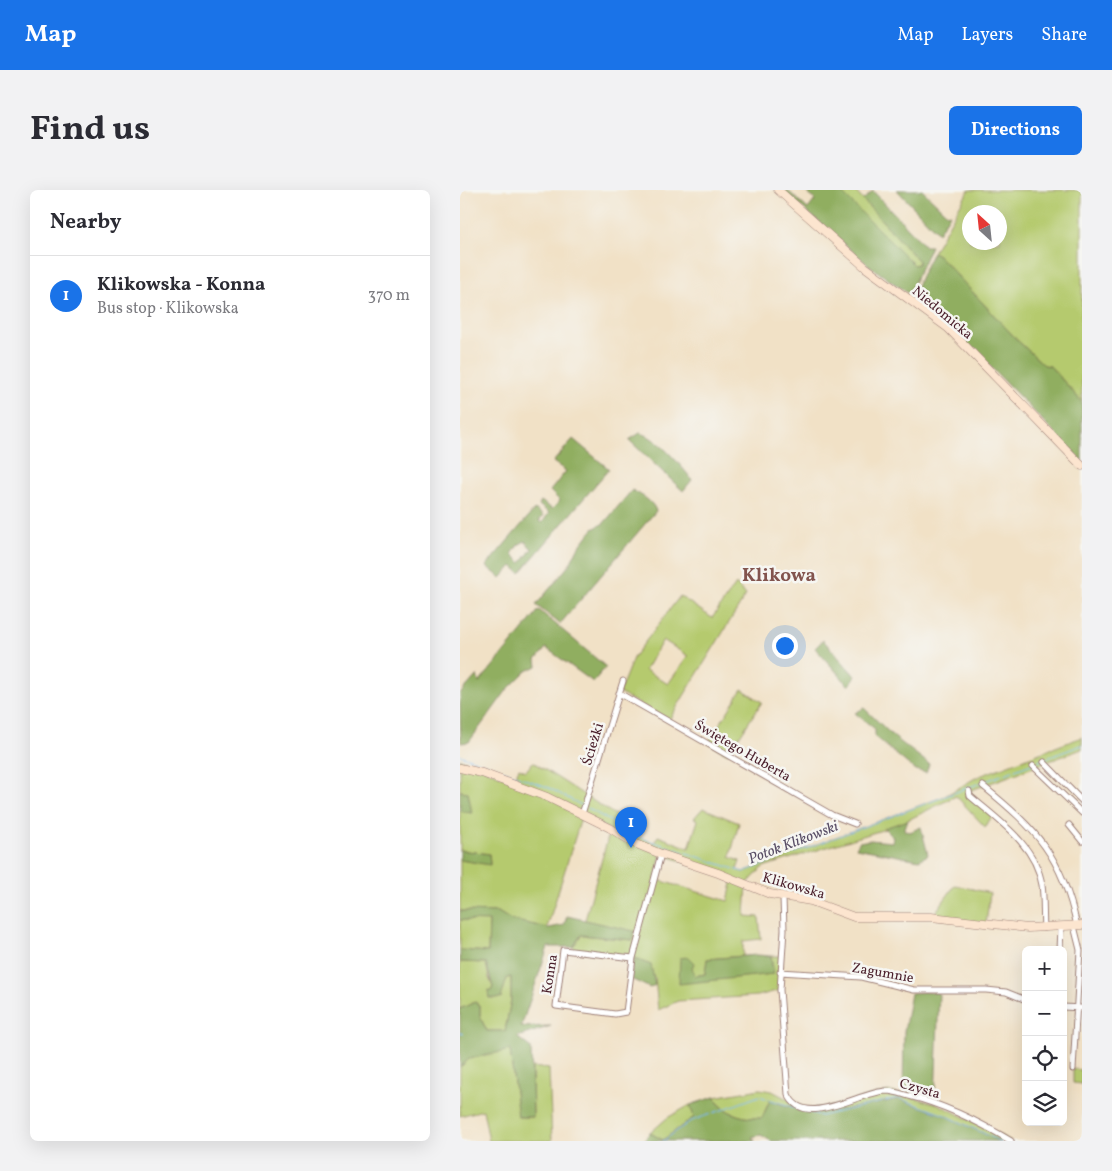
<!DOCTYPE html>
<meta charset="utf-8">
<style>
:root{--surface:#fff;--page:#f2f2f3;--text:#2b2b33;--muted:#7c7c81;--line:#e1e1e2;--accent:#1a73e8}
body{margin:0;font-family:Vollkorn,serif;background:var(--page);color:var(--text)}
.controls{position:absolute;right:15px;bottom:15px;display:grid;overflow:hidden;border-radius:8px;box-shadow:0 5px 20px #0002}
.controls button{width:45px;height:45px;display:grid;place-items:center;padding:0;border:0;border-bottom:1px solid var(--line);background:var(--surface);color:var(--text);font:25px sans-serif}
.compass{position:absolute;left:502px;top:15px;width:45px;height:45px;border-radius:50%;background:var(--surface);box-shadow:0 5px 20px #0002;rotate:333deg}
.you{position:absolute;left:324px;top:455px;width:18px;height:18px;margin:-12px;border:4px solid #fff;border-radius:50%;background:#1a73e8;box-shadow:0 0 0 8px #1a73e833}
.badge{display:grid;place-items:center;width:32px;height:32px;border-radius:50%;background:var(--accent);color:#fff;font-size:16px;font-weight:700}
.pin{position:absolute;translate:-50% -41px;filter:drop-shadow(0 1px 2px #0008)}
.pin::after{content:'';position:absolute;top:26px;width:18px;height:15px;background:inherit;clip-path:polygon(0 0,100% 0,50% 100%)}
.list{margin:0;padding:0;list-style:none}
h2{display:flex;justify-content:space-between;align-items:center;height:65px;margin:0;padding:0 20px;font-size:21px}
h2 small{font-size:16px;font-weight:400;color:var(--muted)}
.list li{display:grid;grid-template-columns:32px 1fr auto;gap:15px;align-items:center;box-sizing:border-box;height:80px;padding:0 20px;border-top:1px solid var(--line)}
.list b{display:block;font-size:19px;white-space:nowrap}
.list p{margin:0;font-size:16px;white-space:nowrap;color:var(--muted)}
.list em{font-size:16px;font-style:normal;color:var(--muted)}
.icon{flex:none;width:28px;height:28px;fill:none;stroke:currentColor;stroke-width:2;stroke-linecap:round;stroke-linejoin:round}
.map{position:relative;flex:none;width:622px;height:951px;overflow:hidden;border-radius:8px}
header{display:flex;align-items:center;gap:30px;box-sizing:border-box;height:70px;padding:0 25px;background:var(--accent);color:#fff}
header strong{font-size:24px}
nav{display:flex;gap:28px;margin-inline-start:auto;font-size:18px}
.intro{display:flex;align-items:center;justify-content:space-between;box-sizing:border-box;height:120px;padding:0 30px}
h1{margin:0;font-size:35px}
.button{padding:12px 22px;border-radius:8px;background:var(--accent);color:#fff;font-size:18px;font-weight:700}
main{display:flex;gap:30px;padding:0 30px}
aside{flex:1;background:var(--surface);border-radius:8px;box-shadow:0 5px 20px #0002}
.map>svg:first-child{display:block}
.green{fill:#b5ca6e;stroke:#80744c;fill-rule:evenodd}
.forest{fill:#90ae61;stroke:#6d6646;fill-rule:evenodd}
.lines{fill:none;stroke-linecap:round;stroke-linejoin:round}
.stream{stroke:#7dbcf1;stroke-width:1}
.street-casing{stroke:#9e8078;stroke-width:7}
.secondary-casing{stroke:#9e8078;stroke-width:9}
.street{stroke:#fff;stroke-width:5}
.secondary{stroke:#fce5cf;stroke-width:8}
.labels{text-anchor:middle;stroke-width:5;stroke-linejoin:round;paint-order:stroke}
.street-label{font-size:14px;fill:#4a1f2b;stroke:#f6f6f2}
.water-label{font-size:15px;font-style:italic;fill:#594e66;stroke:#f6f6f2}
.district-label{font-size:19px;font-weight:bold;fill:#82544e;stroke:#f6f6f2}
</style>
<header>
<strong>Map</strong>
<nav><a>Map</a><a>Layers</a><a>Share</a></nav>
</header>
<div class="intro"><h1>Find us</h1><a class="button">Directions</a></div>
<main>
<aside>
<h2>Nearby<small></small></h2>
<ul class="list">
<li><span class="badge">1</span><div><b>Klikowska - Konna</b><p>Bus stop · Klikowska</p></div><em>370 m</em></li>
</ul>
</aside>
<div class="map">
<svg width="622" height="951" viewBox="0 0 622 951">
<rect width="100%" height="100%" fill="#f6f6f2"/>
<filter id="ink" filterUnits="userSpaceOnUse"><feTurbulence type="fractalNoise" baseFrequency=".02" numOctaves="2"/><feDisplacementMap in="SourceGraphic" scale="10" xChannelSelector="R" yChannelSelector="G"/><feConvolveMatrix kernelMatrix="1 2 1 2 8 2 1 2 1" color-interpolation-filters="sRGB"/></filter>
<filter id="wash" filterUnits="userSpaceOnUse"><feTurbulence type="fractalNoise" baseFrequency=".0096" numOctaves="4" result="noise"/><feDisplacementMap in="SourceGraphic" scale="20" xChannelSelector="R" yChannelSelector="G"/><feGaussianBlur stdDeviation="1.12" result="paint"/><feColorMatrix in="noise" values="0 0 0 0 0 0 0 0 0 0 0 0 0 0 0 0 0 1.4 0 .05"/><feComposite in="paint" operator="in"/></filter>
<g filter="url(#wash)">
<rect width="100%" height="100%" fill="#f1e1c6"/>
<path class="green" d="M379,0H394L459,71L458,74L454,75Z
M509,0H622V212L590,176L584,175L558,151L479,66L473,62ZM510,22H540V52H510Z
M276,394L286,405L209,530L159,503L173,468L220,406L252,428ZM203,450L228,466L208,494L185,480Z
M282,499L302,512L268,564L248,553Z
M622,547V559L509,601L533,625L525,637L496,606L438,635L303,677L287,694L285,726L299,727L301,749L283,751V766L247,769L245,784L235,786L232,778L219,793L313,784L311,766H321L320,800L298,806L218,811L198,820L195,788L179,769L116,761L113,757L121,745L173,750L174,742L125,730L150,640L122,625L87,738L51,730L38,722L0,721V670L30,674L29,664L0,660V621L11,623L8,602L0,601V569L53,591L59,578L66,581L73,572L177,639L175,645L194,653L198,646L229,658L238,630L234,628L243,618L279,633L270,667L280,671L277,680L283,682L485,606L517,587ZM201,664L273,689L268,711L195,689Z
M495,695L530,703L526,734L477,728L475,723Z
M0,730H29L28,762L0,760Z
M0,772L26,773L29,788L33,797L31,801L28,800L29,808L47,788L51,787V810L45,841H27L20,827V816L15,812L0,819Z
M50,859L58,927H73L72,877L89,879L92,951H29L23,920L0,926V877L9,869Z
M613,879L622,880V894L613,893Z
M300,899L312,901L339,915L327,916L310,910L302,928C284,929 264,924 254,907Z
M428,901L478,914L551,951H540L487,926L439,909L383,920L373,916Z
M230,915L234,927L203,950L190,943L207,928Z"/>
<path class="forest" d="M322,0H327L348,19L355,10L344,0H379L454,75L458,74L459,71L403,10L413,1L465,56H471L449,104L407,74Z
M437,0H462L486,23L490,24L478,43Z
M473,62L479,66L558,151L584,175L590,176L622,212V271L490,135L456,109L454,106L460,88Z
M180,243C196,246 222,276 232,290L223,301L169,250Z
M113,249L149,279L60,383L52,376L41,388L26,376L75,319L83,326L79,331L82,333L89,323L79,315L81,311L92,319L100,311L90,301L106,281L93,272ZM65,351L72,359L61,373L52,364L58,355Z
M172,300C181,305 193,311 196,321L100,434L76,415L110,374L118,358L133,339L144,333Z
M79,420L146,477L133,492L86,458L76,470L77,476L65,482L47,500L9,552L1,553L0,504L17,485L19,493Z
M363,450L395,486L389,496L355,458Z
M404,518L434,547L469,574L466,583L455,580L415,547V539L395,523Z
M0,601L8,602L12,623L0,621Z
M448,630L444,640L450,642L461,637L468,665L459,670L396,658L399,652L410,650L432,652L433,647L424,638Z
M0,660L29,664L30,675L0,670Z
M0,721L38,722L51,730L89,738L104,735L107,726L174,741L173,750L121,745L113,757H88L61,837L91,836L57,847L71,858L73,927H58L50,860L9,869L0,877V819L15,812L20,816V827L27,841H45L51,810V787L47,788L41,808H29L28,800L31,801L33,797L26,773L0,772V760L28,762L29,731L0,730Z
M297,765L311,766L313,784L219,794L220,768L228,767L234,773L232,778L235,786L245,784L247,769Z
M173,768L191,775L195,795L190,798L171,789Z
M464,802L479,803L475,910L443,900L444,842L451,803Z
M254,907C264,924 284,929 302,928L310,910L327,916L339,915L348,919L373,916L383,920L439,909L487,926L540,951H311L301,945L292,947L295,951H184L190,943L203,950L234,927L230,915Z"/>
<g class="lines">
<path class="stream" d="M0,565L87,597L123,616
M127,618L179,647L283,682L622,555
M0,843L3,844
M203,951L229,932L299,906L361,926L438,908L485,925L540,951"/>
</g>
</g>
<g filter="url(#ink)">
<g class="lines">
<g class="street-casing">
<path id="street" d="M159,503L372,625L395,634
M584,572L622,611
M573,576L622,623
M523,596C577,640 602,666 617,736
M509,601L510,606C538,630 576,655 582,695C584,709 583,724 584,738
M122,624L163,491
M609,635L622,651
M323,707L324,740L320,800L328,904C343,940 399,902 426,901C434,901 442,904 449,906C486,915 518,931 551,951
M600,760L601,737
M173,768L103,760L96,816L155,824L166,822L173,768L201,664
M320,782L401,787L454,800H526L546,802L566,810
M603,817L622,818
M613,879L620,760L614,736"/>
</g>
<g class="secondary-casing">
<path id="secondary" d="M318,0L405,77L488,138L622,276
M0,578L22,583L87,607L150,638L174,653L201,664L258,683L310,704L351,711L394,727H471L568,738L622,735"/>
</g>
<use href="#street" class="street"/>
<use href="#secondary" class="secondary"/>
</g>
</g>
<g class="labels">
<g class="street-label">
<text transform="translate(483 122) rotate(40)" y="5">Niedomicka</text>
<text transform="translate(132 554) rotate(-73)" y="5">Ścieżki</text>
<text transform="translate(283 560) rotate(30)" y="5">Świętego Huberta</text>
<text transform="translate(334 695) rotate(16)" y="5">Klikowska</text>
<text transform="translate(423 782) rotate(10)" y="5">Zagumnie</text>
<text transform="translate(89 784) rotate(-81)" y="5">Konna</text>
<text transform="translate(460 898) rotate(16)" y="5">Czysta</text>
</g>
<g class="water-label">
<text transform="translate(333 652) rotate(-21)" y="5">Potok Klikowski</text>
</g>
<g class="district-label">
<text x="319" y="391">Klikowa</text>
</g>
</g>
</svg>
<div class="controls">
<button>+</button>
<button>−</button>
<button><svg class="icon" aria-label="locate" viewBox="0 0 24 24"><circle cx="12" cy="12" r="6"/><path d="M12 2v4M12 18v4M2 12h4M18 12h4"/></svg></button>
<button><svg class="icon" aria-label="layers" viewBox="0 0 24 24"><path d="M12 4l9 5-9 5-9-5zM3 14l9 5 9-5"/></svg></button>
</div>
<svg class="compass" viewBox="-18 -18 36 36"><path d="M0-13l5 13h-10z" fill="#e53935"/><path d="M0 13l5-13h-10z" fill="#7c7c81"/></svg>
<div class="you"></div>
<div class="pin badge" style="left:171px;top:658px">1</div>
</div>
</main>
